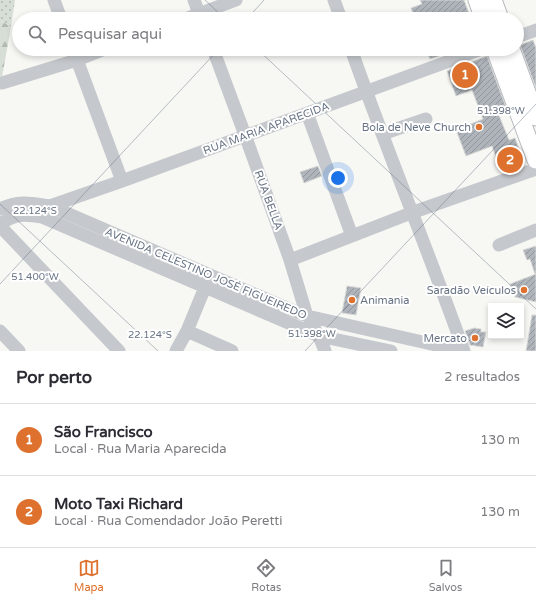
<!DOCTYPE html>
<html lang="pt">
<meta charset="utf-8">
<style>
:root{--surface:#fff;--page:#f2f2f3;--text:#2b2b33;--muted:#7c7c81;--line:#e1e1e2;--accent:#de712d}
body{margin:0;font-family:"Varela Round",sans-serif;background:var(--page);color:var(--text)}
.controls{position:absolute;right:12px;bottom:12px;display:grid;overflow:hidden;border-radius:0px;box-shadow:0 2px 6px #0003}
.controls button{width:36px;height:36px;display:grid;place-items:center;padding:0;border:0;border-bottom:1px solid var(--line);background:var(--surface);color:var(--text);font:20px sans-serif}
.you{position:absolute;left:338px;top:178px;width:14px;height:14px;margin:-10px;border:3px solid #fff;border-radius:50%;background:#1a73e8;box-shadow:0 0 0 6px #1a73e833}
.badge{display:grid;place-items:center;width:26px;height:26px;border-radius:50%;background:var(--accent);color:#fff;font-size:13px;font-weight:700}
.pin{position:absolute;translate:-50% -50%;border:2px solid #fff;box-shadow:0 1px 4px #0006}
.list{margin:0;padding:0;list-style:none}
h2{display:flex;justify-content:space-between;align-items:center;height:52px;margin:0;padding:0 16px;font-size:17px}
h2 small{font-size:13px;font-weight:400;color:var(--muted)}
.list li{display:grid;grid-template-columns:26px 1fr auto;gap:12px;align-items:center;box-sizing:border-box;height:72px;padding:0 16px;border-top:1px solid var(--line)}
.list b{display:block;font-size:15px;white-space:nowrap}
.list p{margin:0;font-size:13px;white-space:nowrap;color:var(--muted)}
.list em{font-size:13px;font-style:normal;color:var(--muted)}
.icon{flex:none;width:22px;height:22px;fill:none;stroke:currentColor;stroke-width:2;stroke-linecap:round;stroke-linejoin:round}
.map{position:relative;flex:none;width:536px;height:351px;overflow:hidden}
.search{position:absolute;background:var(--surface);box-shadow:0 2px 6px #0003;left:12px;right:12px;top:12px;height:44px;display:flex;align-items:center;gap:10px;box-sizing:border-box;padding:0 14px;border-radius:22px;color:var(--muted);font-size:15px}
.sheet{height:196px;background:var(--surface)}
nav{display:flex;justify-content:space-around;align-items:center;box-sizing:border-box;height:56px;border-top:1px solid var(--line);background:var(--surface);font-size:11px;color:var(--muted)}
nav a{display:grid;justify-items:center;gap:2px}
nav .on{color:var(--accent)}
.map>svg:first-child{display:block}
.grass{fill:url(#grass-dots)}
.forest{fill:url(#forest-firs)}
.building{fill:url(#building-hatch);stroke:#d8d9d7}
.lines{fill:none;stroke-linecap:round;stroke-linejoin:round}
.major-casing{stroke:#b6b9be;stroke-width:19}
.minor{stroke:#c5c8cc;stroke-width:13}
.major{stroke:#fff;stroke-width:17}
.ticks{fill:none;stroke:#677384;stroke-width:1;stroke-opacity:0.45}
.poi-dot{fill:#de712d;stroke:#fff;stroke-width:1.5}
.labels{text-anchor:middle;stroke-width:4;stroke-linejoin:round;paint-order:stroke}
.poi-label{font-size:11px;fill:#677384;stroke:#fff;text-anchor:end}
.street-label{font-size:11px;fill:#677384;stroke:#fff}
.ticks-label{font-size:10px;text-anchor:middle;fill:#677384;stroke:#fff;stroke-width:4;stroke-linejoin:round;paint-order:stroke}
</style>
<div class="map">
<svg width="536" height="351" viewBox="0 0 536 351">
<defs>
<pattern id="grass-dots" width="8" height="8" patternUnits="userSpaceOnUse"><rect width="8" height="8" fill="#d7ded5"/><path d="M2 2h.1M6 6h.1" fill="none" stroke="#b2b8b2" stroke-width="1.8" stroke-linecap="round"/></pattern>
<pattern id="forest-firs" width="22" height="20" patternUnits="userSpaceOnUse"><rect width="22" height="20" fill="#d7ded5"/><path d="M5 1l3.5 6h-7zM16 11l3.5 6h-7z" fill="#b2b8b2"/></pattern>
<pattern id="building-hatch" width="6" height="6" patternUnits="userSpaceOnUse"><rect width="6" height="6" fill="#aeb4ba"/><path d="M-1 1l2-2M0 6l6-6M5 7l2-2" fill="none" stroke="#91979d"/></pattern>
</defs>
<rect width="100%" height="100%" fill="#f7f7f4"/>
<path class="grass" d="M0,0H15L11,27L0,20Z"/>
<path class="forest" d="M0,20L11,27L2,77L0,76Z"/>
<path class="building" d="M420,0H464L471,19H415L411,8L422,4Z
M533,40L536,48V88L520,45Z
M426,49H436L439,56L430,59Z
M487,56L507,110L498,113L509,140L515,138L524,163L501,171L492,146L466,156L456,130L483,119L472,90L456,96L447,71Z
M318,166L322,176L304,183L300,172Z
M536,246V274H535L530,259L527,260L523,250Z
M536,274V302L515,297L510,284Z
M347,286L361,288L356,315L342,313Z
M532,315H536V351H526Z
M474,328L481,329V332H486L483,347L470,345L465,331Z"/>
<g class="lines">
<g class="major-casing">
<path id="major" d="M477,0L484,19
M493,0L500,19
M495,49L536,160
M511,49L536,117"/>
</g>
<path class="minor" d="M54,0L61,19
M194,0L201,19
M334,0L341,19
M185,19L236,0
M517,37L536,30
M73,49L122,181
M213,49L245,135L290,260L307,316L319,336L325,351
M351,49C387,151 428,250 464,351
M2,83L77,60L105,49
M307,113L352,236
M382,134L426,119
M50,206L122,181L482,49
M0,209C19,200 30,203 50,206L289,309L307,316L463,351
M0,224C16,214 23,214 42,217L319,336L391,351
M0,226L119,351
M499,245L536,230
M290,260L411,213L536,169
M0,331L19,351
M187,331L232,351
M176,351L187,331L208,280"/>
<use href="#major" class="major"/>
</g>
<path class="ticks" d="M205,0L225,19M247,19L264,0M257,49L536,309M0,204L158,351M0,284L219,49M305,351L536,104"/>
<g class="poi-dot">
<circle cx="479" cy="127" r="4"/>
<circle cx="524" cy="290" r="4"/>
<circle cx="352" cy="300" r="4"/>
<circle cx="475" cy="338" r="4"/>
</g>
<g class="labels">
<g class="poi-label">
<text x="471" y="131">Bola de Neve Church</text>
<text x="516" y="294">Saradão Veículos</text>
<text x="360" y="304" text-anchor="start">Animania</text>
<text x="467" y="342">Mercato</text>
</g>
<g class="street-label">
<text transform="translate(266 128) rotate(-20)" y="4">RUA MARIA APARECIDA</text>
<text transform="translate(269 200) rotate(70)" y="4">RUA BELLA</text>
<text transform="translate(206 273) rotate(23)" y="4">AVENIDA CELESTINO JOSÉ FIGUEIREDO</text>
</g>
</g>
<g class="ticks-label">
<text x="501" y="114">51.398°W</text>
<text x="35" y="214">22.124°S</text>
<text x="35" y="280">51.400°W</text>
<text x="312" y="337">51.398°W</text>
<text x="150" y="338">22.124°S</text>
</g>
</svg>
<div class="controls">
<button><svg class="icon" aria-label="layers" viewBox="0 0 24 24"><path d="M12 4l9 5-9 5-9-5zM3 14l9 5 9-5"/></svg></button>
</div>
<div class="you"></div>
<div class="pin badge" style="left:465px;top:75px">1</div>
<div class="pin badge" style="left:510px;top:160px">2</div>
<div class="search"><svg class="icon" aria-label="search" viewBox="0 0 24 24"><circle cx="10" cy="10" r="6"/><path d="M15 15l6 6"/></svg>Pesquisar aqui</div>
</div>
<section class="sheet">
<h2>Por perto<small>2 resultados</small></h2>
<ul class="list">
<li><span class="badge">1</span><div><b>São Francisco</b><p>Local · Rua Maria Aparecida</p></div><em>130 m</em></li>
<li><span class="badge">2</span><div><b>Moto Taxi Richard</b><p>Local · Rua Comendador João Peretti</p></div><em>130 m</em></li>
</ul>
</section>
<nav>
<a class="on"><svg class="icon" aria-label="map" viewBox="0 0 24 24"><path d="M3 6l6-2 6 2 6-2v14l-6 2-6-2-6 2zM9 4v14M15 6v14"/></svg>Mapa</a>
<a><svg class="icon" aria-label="directions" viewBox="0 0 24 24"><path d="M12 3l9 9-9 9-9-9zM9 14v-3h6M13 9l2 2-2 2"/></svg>Rotas</a>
<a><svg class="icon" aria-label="saved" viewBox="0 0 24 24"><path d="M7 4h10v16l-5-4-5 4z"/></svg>Salvos</a>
</nav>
